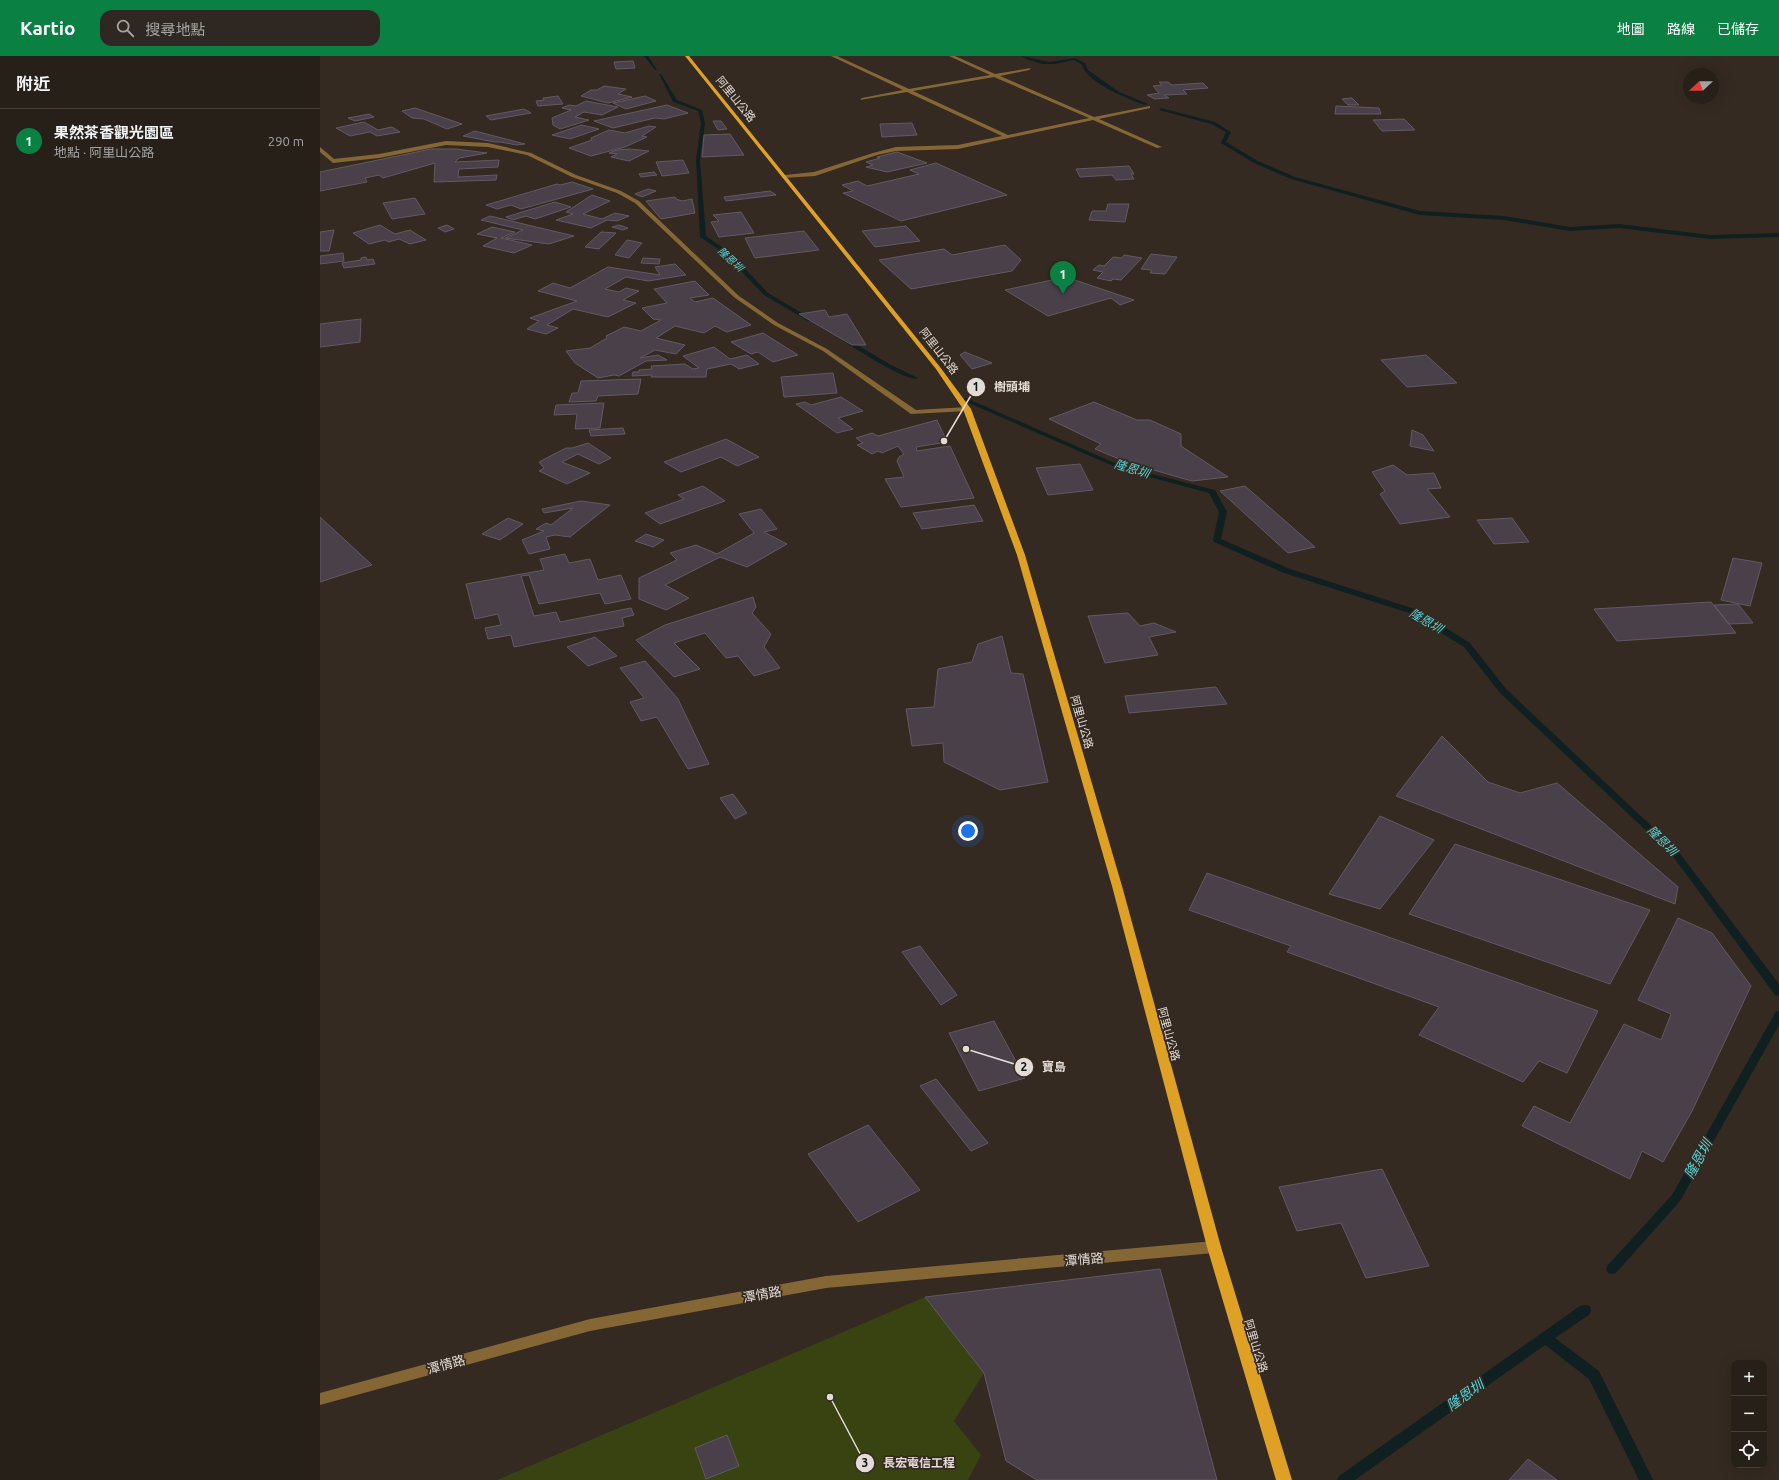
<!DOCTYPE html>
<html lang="zh-TW">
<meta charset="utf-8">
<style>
:root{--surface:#272019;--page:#2f2822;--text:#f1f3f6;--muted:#a4a3a2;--line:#433e38;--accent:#0b8043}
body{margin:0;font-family:Ubuntu,"Noto Sans TC",sans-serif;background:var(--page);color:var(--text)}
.controls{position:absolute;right:12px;bottom:12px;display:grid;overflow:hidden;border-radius:8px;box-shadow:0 4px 16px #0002}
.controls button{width:36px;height:36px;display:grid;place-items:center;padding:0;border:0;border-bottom:1px solid var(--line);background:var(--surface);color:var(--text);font:20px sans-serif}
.compass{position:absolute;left:1363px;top:12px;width:36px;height:36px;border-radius:50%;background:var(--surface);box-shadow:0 4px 16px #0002;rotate:248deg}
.you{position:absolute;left:648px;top:775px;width:14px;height:14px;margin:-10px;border:3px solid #fff;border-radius:50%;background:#1a73e8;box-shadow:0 0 0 6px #1a73e833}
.badge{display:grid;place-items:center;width:26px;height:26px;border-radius:50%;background:var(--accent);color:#fff;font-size:13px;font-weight:700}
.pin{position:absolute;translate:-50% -33px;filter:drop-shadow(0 1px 2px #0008)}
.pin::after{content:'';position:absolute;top:21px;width:14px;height:12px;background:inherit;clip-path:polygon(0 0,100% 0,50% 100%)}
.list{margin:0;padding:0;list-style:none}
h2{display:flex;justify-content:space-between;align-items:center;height:52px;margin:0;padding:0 16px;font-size:17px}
h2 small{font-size:13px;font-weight:400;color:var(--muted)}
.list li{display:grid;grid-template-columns:26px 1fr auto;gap:12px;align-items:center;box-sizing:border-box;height:64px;padding:0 16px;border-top:1px solid var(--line)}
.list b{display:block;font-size:15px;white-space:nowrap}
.list p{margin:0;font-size:13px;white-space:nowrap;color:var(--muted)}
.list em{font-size:13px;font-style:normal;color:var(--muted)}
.icon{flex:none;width:22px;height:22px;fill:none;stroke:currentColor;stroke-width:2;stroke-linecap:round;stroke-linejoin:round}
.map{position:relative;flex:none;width:1459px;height:1424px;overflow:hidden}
header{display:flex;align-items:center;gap:24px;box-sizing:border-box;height:56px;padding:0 20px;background:var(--accent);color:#fff}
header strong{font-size:19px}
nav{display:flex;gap:22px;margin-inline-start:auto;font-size:14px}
.search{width:280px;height:36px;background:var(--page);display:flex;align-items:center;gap:10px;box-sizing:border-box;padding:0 14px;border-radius:12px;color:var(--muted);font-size:15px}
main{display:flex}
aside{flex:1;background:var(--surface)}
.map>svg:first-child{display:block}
.green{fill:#394211}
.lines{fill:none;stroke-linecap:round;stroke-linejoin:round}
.stream{fill:#102021;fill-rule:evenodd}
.building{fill:#49404a;stroke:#625963}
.minor{fill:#856736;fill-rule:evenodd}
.major{fill:#dea125;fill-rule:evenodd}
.labels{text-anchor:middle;stroke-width:3.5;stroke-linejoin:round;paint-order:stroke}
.far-water-label{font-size:10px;font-style:italic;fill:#52d5da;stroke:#342a21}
.street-label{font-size:11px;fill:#e2dbd6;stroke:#342a21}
.water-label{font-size:12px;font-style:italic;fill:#52d5da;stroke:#342a21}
.near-street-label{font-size:13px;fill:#e2dbd6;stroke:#342a21}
.near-water-label{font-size:14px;font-style:italic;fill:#52d5da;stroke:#342a21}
.leader{fill:none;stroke:#e2dbd6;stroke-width:1.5}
.callout-dot{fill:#e2dbd6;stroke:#342a21;stroke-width:1.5}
.mark-label{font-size:12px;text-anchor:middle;font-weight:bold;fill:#111}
.callout-label{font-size:12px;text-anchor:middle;font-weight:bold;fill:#e2dbd6;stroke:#342a21;stroke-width:3.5;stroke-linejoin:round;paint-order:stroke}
</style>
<header>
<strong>Kartio</strong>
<div class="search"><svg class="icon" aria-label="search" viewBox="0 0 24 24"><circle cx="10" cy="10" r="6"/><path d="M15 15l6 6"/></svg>搜尋地點</div>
<nav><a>地圖</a><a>路線</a><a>已儲存</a></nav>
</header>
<main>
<aside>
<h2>附近<small></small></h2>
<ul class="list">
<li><span class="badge">1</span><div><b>果然茶香觀光園區</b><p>地點 · 阿里山公路</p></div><em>290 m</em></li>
</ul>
</aside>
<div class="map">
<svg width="1459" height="1424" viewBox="0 0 1459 1424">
<rect width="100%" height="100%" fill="#342a21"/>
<path class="green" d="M605,1241L664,1317L634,1365L661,1399L648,1424H177Z"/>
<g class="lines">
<path class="stream" d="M324,0H328L337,14H335Z
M701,0L729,6L755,2L765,7L768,14L799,36L828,48L824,49C807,42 767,27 762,9L754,4L735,8H723L709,4Z
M339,18H341L357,44L382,54L385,67L380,104L386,180L408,195L448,237L492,263V265H488L444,239L404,197L380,181L376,104L381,67L378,55L353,46Z
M841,52L895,66L911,76L906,86L938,105L975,121L1100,155L1184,160L1250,171L1299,168L1390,179L1459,177V181L1390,183L1299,172L1250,175L1184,164L1100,159L971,123L934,107L901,87L906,76L891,68L839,54Z
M524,281L571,309L598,322C589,328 533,291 522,284V282Z
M646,342L804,411L895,434L907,456L901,483L970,513L1095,553L1150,587L1186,633L1358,795L1459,928V940L1455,939L1352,799L1180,637L1144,591L1089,557L964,517L894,486L893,484L899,456L889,437L800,413L644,345V343Z
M1459,955V969L1360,1145L1296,1217L1292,1218L1288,1217L1286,1213L1288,1209L1352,1139L1454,959L1455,956Z
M1265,1249L1270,1250L1271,1254L1270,1258L1235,1282L1279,1315L1333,1424H1319L1269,1323L1225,1289L1035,1424H1017L1019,1420L1260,1250Z"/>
</g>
<path class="building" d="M313,5L315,12L296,13L294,6Z
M839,26H848L852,29L883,27L888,32L863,34L867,38L844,39L849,42L835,43L827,39L839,37L833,30L842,29Z
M284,30L306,33L298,38L312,41L288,47L261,40L271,34H277Z
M238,40L243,48L218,50L216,45L224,44L223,42Z
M325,40L336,45L306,53L293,47Z
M1032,42L1039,49H1028L1022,43Z
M266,45L298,51L282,59L264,56L255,61L269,64L240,73L233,69L232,62L251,54L242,52L249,49L256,50Z
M347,49L368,57L344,63L335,62L293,72L274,65Z
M1016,50L1059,52L1061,58H1015Z
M95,52L142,68L127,73L104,63L92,62L82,55Z
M204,53L211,57L171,64L166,60Z
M49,58L54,61L35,65L28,62Z
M1084,63L1095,74L1062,75L1053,64Z
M393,65H401L407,73L398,74Z
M44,66L58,74L72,71L80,76L57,80L50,76L30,80L16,72Z
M592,67L597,79L562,81L560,68Z
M262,69L279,73L250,83L232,79Z
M329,70L336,71L322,80L327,81L305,91L271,100L249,92L272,84L271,82L289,74L305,77Z
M155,75L205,88L197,89L180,86H175L143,80Z
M410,78L424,99L382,101L384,79Z
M111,93H136L167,97L139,102L135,106L179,104L178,111L139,113L138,121L177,119L176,124L114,126L115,107L63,122L59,119L45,122L47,126L0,135V116Z
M310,93L329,95L309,105L291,101L297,98L289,97L297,94Z
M577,96L607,107L567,116L546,111L553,109L546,106L560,102L557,101Z
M363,104L369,117L342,120L336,106Z
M616,107L687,139L581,165L523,137L533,135L522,129L538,125L547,130L599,118L590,114Z
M809,110L814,118H811L814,123L796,124L792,119L760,121L756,113Z
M334,116L337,119L321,121L319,118Z
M252,126L273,133L201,153L191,149L177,153L166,149L237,128L240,129Z
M328,133L336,135L322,141L315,138Z
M450,135L456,139L406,145L404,141Z
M272,139L290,145L263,158L282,163L295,157L309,160L297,165L287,164L271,172L236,164L253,158L246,156Z
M355,141L356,143L362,145L372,143L375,157L341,163L326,145Z
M95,142L105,158L72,163L63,147Z
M235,146L251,151L215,163L206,160L193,164L186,161Z
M788,148H809L805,166L769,164L772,155H786Z
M421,156L434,177L399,181L391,166L399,165L393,159Z
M170,160L254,180L229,188L185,182L203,174L161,164Z
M60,169L75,178L90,174L106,184L90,188L79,183L69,186L65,184L49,188L33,177Z
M127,169L134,173L125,176L118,172Z
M299,169L308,172L303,174L292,171Z
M586,170L600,185L555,191L542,175Z
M172,171L195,176L181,182L212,189L194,197L163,190L177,182L157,178Z
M14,174L9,195H0V176Z
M484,175L499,194L435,202L425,182Z
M281,176L296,177L279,193L265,191Z
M307,184L322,187L309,202L295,199Z
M685,189L701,204L692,215L591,233L559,204L624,193L632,199Z
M23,197L24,205L0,208V200Z
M831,198L857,201L845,218L830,217L832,214L821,213Z
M804,199L822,202L801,224L793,223L791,225L777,222L783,216L773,214L779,209L784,210L793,201L802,202Z
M46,201L47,204L53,203L55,208L24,212L22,207L41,204V202Z
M323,202L340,203L339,208L321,207Z
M355,208L366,219L328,225L306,221L285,233L299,236L306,232L319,235L303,244L316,247L288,261L253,253L227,269L238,272L226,278L207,273L219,265L210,262L257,245L218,235L233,227L250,232L288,211L340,219L335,211Z
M746,221L814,244L800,249L791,242L728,260L685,234Z
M375,225L389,239L370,242L375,246L393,242L431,269L407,276L395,270L384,277L355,270L336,282L365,289L356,298L335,294L320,302L338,299L347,304L326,305L299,320L294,319L278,322L255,307L246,295L270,292L287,282L286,280L304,271L321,275L341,264L333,263L322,252L347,247L334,233Z
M505,254L509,261L527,258L546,289H532L479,258Z
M41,263L40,286L0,291V268Z
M443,277L478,299L453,306L438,296L431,298L411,286Z
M394,291L410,303L427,299L439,308L419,313L411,308L387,313L386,321H331L332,319L312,320L313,316H319V314L332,313L331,310L365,308L373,313L379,312L363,300Z
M645,296L672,307L652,313L640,299Z
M1106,299L1137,327L1087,331L1061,304Z
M513,317L517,337L464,341L461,321Z
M321,323L318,338L278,340L276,345L249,346L252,337H258L261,325Z
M521,341L543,355L518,362L533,373L517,377L476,348L485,346L491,349Z
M774,346L817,364H830L861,378V390L908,421L872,425L809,407L775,393L781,388L729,363Z
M284,347L280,372L255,373L257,358L234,359L236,349Z
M617,364L627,386L596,391L597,395L630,390L654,442L581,451L565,423L584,421L577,405L579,401L584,398L578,390L562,397L558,395L552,398L537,389L543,387L536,382L552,377L558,380Z
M303,372L305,378L271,380L269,374Z
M1092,374L1103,379L1114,395L1090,390Z
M406,383L439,401L417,410L401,401L361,416L344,406Z
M268,387L291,402L279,408L258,398L242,406L270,417L247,428L219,415L224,412L219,406L246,392H252Z
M760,408L773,434L728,439L716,412Z
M1073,409L1087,419L1114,417L1121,432L1107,433L1130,461L1080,468L1060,438L1065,435L1052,416Z
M383,430L405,445L340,468L325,457L364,443L358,439Z
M925,430L995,491L968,497L900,435Z
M261,445L290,449L250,481L235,479L226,481L230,493L209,498L202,484L224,475L216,473L226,467L231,469L253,452L224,457L222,453Z
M654,449L663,465L602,473L593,457Z
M441,453L457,473L444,476L467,488L427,511L400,501L345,529L369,542L346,554L319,543V522L357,504L350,497L376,489L397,498L434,477L419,458Z
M0,461L52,509L0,526Z
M188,462L203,468L180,484L162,478Z
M1192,462L1209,486L1174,488L1157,464Z
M326,478L344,484L333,491L315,485Z
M245,498L249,507L270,503L278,524L301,519L311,543L285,548L280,537L219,548L209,519L201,520L214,560L236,556L240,566L311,552L314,559L302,562L304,570L194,591L191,579L168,583L165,572L181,569L178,558L155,563L146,528L224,514L220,503Z
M1413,502L1442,507L1430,550L1401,544Z
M433,541L436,551L432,557L451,578L444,591L460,612L434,620L418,600L406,602L385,577L354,587L380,613L354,621L316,584L345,569Z
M1391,546L1416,577L1297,585L1274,553Z
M1418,548L1433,567L1409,568L1394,549Z
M808,557L820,570L834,567L856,576L829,581L838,599L785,607L768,560Z
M682,580L691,617L703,618L728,726L680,734L624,706L623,687L592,690L586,653L614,651L618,613L652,606L658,588Z
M275,581L297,600L268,610L247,591Z
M325,605L358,643L389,708L368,713L337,661L321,665L310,646L324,642L300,612Z
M896,631L907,648L809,657L805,640Z
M1122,680L1168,726L1200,737L1237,727L1358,831L1355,848L1076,740Z
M413,738L427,757L415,763L400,742Z
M1060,760L1114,784L1060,853L1009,838Z
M1135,788L1330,854L1290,928L1089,858Z
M887,817L1278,955L1247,1017L1219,1005L1203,1026L1099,979L1119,951L967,896L971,890L869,854Z
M1358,862L1392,877L1431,930L1372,1055L1343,1106L1322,1095L1310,1123L1202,1070L1214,1050L1250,1067L1304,968L1341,984L1351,958L1318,944Z
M600,890L637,939L621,949L582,896Z
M674,965L705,1022L659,1035L629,977Z
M616,1023L668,1087L651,1095L600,1030Z
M548,1069L600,1134L538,1166L488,1098Z
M1062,1113L1109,1210L1046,1222L1021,1167L977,1175L959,1131Z
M840,1213L897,1424H717L686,1405L664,1317L605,1241Z
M407,1379L419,1410L386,1423L375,1392Z
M1208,1403L1237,1424H1189Z"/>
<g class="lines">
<path class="minor" d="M511,0H517L589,33L670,19L629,0H635L675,18L711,12L709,14L680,20L774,61L830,50V52L779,63L842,91L837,92L773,64L638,93L576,95L557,99L495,120L463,122L462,121L465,119L494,116L553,97L576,91L638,89L682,80L587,36L540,44L542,42L583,34ZM674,21L769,62L688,79L593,35Z
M126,85L168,87L211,97L256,119L301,135L319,145L419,240L458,267L507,293L596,354L647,351L651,353L647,355L591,358L503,295L454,269L415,242L315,147L297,137L252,121L207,99L168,91L126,89L59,102L13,107L0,96V91L14,103L59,98Z
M894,1185L899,1187L901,1191L899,1195L894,1197L506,1232L270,1275L0,1349V1337L270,1263L506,1220Z"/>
<path class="major" d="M365,0H369L620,311L651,353L705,499L802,830L901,1191L972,1424H956L887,1191L792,830L697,499L643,353L616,313Z"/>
</g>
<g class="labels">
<g class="far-water-label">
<text transform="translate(411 203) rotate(43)" y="4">隆恩圳</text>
</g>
<g class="street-label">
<text transform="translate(416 43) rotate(51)" y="4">阿里山公路</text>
<text transform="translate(619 295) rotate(52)" y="4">阿里山公路</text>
<text transform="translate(762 666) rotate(74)" y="4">阿里山公路</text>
<text transform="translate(849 978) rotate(75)" y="4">阿里山公路</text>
<text transform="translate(936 1290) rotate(73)" y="4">阿里山公路</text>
</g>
<g class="water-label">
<text transform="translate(812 413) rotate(17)" y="4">隆恩圳</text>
<text transform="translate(1106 565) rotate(30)" y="4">隆恩圳</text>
<text transform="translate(1342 785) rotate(45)" y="4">隆恩圳</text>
</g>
<g class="near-street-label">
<text transform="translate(764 1203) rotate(-5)" y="5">潭情路</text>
<text transform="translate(442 1238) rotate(-10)" y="5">潭情路</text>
<text transform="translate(126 1308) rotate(-15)" y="5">潭情路</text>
</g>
<g class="near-water-label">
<text transform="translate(1378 1103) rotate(-61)" y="5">隆恩圳</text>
<text transform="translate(1145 1339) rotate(-35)" y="5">隆恩圳</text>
</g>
</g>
<path class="leader" d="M624 385L656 331M646 993L704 1011M510 1341L545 1407"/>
<g class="callout-dot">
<circle cx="624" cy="385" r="4"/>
<circle cx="646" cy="993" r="4"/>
<circle cx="510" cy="1341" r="4"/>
<circle cx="656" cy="331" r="10"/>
<circle cx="704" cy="1011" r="10"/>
<circle cx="545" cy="1407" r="10"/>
</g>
<g class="mark-label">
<text x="656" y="335">1</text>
<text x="704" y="1015">2</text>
<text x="545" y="1411">3</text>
</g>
<g class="callout-label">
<text x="692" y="335">樹頭埔</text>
<text x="734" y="1015">寶島</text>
<text x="599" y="1411">長宏電信工程</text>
</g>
</svg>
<div class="controls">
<button>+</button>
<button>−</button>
<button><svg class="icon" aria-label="locate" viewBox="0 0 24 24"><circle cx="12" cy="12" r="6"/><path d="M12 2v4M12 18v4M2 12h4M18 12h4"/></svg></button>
</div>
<svg class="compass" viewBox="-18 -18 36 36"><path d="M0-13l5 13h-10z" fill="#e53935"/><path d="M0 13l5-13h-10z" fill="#a4a3a2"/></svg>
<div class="you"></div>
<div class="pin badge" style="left:743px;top:238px">1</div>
</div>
</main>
